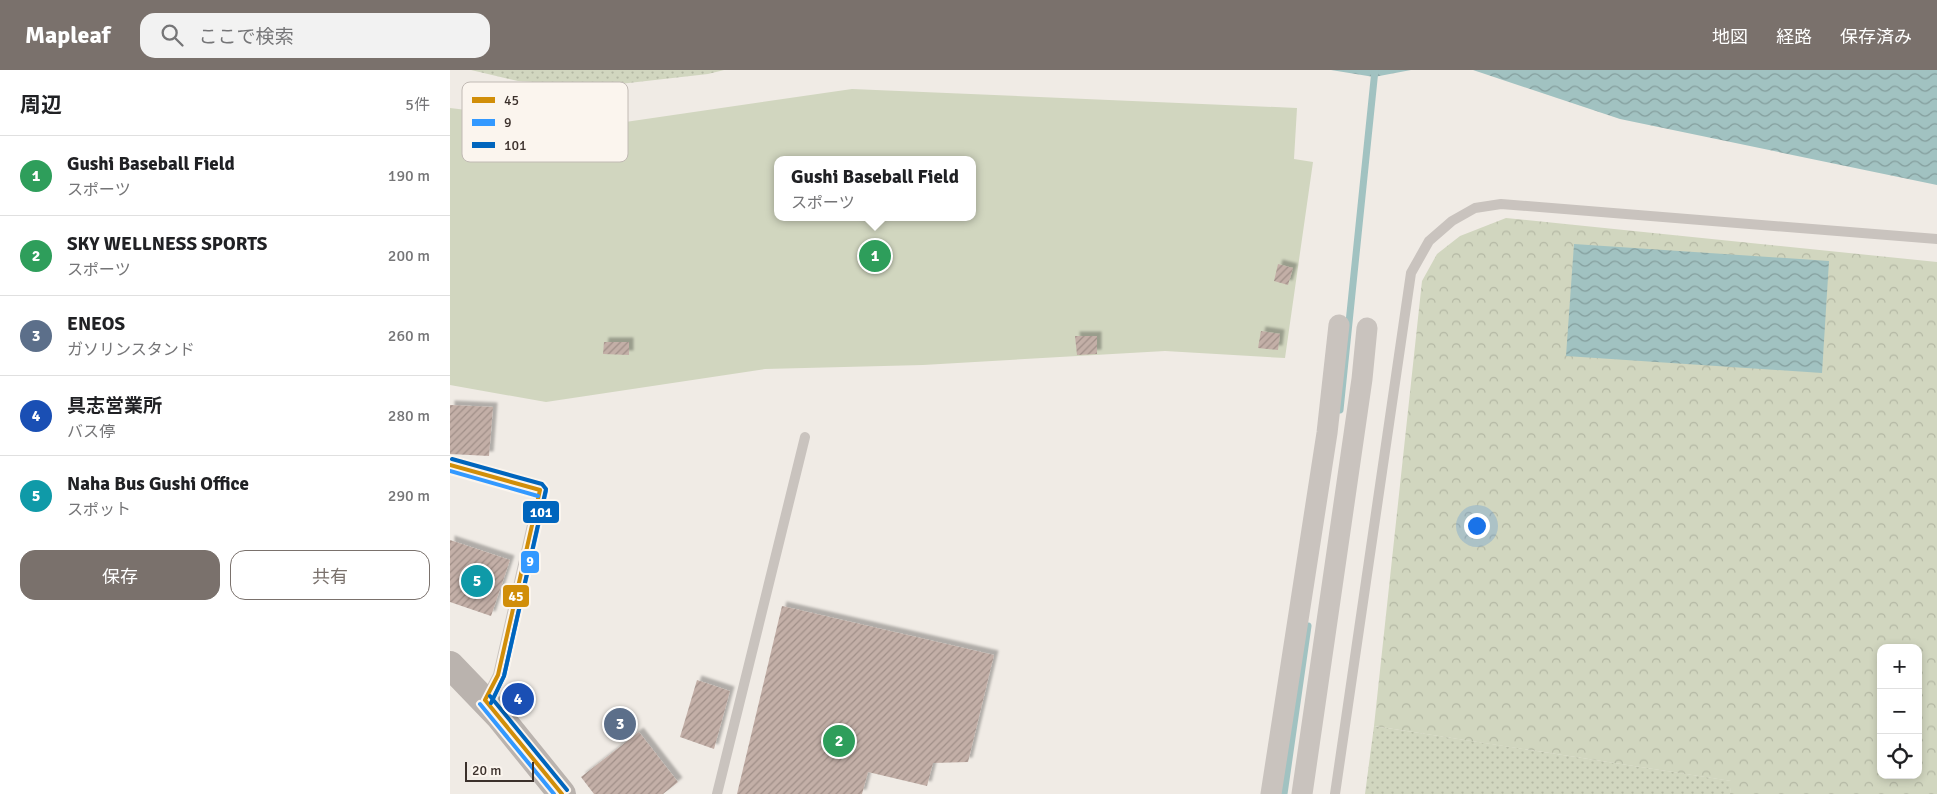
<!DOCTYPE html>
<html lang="ja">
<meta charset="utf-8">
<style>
:root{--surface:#fff;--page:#f2f2f2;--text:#202124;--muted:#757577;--line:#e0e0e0;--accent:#7a716c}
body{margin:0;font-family:Signika,"Noto Sans JP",sans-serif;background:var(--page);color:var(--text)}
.controls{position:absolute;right:15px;bottom:15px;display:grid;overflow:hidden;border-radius:10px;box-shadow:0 2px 8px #0003}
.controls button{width:45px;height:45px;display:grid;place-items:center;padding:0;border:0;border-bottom:1px solid var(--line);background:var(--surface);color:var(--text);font:25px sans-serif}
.scale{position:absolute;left:15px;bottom:12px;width:69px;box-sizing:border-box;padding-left:5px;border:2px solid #3b302b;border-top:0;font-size:14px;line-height:18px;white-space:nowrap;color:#3b302b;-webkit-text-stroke:4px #fbf5ee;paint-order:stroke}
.you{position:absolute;left:1026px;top:455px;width:18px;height:18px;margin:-12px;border:4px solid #fff;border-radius:50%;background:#1a73e8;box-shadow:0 0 0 8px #1a73e833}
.badge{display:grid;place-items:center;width:32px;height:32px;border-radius:50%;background:var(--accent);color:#fff;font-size:16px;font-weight:700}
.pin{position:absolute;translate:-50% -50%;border:2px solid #fff;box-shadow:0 1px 5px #0006}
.popup{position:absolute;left:324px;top:86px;width:202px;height:65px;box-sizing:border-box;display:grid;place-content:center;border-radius:10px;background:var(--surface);filter:drop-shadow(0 1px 4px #0005);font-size:16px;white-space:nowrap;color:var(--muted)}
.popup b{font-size:19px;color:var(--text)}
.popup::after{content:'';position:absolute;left:50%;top:100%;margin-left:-10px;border:10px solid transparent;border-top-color:var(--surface)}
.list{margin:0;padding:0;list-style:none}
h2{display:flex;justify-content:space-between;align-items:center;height:65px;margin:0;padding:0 20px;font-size:21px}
h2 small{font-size:16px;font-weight:400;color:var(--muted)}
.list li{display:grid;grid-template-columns:32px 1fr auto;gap:15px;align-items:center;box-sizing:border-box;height:80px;padding:0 20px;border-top:1px solid var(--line)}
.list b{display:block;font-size:19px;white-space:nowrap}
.list p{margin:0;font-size:16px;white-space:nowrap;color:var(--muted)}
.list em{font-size:16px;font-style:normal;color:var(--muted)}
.actions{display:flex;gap:10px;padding:15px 20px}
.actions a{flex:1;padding:11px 0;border:1px solid var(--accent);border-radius:15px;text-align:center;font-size:18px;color:var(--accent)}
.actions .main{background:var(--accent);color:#fff}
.icon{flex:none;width:28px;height:28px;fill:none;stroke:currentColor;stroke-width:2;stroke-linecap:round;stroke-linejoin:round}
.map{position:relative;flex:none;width:1487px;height:724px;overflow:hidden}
header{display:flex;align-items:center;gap:30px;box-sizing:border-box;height:70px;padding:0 25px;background:var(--accent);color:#fff}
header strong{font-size:24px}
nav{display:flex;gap:28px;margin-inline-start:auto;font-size:18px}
.search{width:350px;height:45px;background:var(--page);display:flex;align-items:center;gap:12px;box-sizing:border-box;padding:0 18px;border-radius:15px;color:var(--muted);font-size:19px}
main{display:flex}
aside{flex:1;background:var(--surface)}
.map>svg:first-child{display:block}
.grass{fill:url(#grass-dots)}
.forest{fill:url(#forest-crowns);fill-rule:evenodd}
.pitch{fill:#d1d6bf;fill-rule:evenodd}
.water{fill:url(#water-waves)}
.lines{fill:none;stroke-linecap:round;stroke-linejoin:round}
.stream{stroke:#a1c2c1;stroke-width:7}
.building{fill:url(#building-hatch);filter:url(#shadow)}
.lane{stroke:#c9c3be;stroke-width:10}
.street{stroke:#c9c3be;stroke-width:21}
.secondary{stroke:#bab3ae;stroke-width:28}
.bus-1-casing{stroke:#fbf5ee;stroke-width:8}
.bus-2-casing{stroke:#fbf5ee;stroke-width:8}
.bus-3-casing{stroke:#fbf5ee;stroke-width:8}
.bus-1{stroke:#d18e09;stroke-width:4}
.bus-2{stroke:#39f;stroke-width:4}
.bus-3{stroke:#0065bd;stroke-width:4}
.key{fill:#fbf5ee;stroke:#c1bab4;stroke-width:1}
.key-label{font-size:14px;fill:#3b302b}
.line-badge{stroke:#fbf5ee;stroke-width:2}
.badge-label{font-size:14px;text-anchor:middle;font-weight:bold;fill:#fff}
</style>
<header>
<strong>Mapleaf</strong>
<div class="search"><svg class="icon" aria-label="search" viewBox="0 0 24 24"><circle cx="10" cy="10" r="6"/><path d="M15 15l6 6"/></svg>ここで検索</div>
<nav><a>地図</a><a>経路</a><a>保存済み</a></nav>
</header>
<main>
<aside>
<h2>周辺<small>5件</small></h2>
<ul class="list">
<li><span class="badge" style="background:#2e9e5b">1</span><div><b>Gushi Baseball Field</b><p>スポーツ</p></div><em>190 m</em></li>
<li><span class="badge" style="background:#2e9e5b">2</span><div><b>SKY WELLNESS SPORTS</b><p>スポーツ</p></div><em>200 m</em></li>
<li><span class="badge" style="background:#5c6f8a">3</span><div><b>ENEOS</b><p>ガソリンスタンド</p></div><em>260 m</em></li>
<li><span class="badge" style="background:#1a4fb4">4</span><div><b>具志営業所</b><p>バス停</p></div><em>280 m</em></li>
<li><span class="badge" style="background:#0f9aa8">5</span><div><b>Naha Bus Gushi Office</b><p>スポット</p></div><em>290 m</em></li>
</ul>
<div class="actions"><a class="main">保存</a><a>共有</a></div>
</aside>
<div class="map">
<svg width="1487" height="724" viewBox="0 0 1487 724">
<defs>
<pattern id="grass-dots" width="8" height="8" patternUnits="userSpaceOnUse" patternTransform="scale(1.25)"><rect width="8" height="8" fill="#d1d6bf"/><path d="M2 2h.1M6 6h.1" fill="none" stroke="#b4b8a4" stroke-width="1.8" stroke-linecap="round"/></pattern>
<pattern id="forest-crowns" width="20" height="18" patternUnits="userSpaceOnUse" patternTransform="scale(1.25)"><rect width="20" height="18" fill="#d1d6bf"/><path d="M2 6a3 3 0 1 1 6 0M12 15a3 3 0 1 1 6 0" fill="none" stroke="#b4b8a4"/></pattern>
<pattern id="water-waves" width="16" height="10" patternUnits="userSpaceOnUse" patternTransform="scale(1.25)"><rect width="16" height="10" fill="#a1c2c1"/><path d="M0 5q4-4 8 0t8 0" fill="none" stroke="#849e9d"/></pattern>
<pattern id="building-hatch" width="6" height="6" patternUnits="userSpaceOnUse" patternTransform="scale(1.25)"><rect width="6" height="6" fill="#c3afa7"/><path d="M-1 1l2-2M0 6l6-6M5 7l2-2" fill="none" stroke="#a08f88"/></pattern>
<filter id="shadow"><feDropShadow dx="4.5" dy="-4.5" stdDeviation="1" flood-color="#0004"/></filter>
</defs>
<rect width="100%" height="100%" fill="#f0ebe5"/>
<path class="grass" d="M21,0H274L258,4L152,16L68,11Z
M924,656L1282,711L1280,724H915Z"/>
<path class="forest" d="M1056,148L1487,192V724H1280L1281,711L924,656L972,211L987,184L1010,166ZM1431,578H1468V705H1431Z"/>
<path class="pitch" d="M402,19L847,38L844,89L863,92L835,288L715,281L473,295L315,299L96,332L0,315V38L148,56ZM328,90H522V147H328Z"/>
<path class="water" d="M881,0H961L924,7Z
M1023,0H1487V115L1170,49Z
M1124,174L1379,191L1372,303L1116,286Z"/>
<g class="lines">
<path class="stream" d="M890,340L925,0
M834,724L858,556"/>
</g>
<path class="building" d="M828,194L843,198L838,215L824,211Z
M811,261L830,264L828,280L808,278Z
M625,266H647V284L627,285Z
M154,272H179V285L153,284Z
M0,335L43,337L39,386L0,384Z
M0,470L60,490L41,546L0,532Z
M332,536L544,585L518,692L483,693L477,716L418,702L412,724H287Z
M247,610L280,621L264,679L230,667Z
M189,662L228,712L213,724H144L131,707Z"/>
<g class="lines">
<path class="lane" d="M0,395L90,420L48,605L35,630
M267,724L355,367
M885,724L961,203L979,171L1002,151L1025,138L1051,134L1487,169"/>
<path class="street" d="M821,724L877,363L889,255
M852,724L912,309L917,258"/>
<path class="secondary" d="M0,595L49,646L112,724"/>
<g class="bus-1-casing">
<path id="bus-1" d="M0,395L90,420
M35,630L48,605L90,420
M35,630L112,724"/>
</g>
<g class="bus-2-casing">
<path id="bus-2" d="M0,401L88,426
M41,633L54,606L96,421
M30,634L104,724"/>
</g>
<g class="bus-3-casing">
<path id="bus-3" d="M2,389L92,414L96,419L54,606L41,633
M40,626L117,720"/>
</g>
<use href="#bus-1" class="bus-1"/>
<use href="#bus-2" class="bus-2"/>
<use href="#bus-3" class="bus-3"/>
</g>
<rect x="12" y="12" width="166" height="80" rx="8" class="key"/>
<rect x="22" y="27" width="23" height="6" fill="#d18e09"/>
<rect x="22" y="49" width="23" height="7" fill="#39f"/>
<rect x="22" y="72" width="23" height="6" fill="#0065bd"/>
<g class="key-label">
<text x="54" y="35">45</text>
<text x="54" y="57">9</text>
<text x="54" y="80">101</text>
</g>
<g class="line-badge">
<rect x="72" y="430" width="38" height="24" rx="5" fill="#0065bd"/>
<rect x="70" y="480" width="20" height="24" rx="5" fill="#39f"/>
<rect x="52" y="514" width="28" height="24" rx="5" fill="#d18e09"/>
</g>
<g class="badge-label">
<text x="91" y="447">101</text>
<text x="80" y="496">9</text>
<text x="66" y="531">45</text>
</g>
</svg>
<div class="controls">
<button>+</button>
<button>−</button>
<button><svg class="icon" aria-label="locate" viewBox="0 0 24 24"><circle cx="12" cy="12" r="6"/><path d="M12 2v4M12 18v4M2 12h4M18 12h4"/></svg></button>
</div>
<div class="scale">20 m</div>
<div class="you"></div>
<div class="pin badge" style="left:425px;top:186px;background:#2e9e5b">1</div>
<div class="popup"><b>Gushi Baseball Field</b>スポーツ</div>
<div class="pin badge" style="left:389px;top:671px;background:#2e9e5b">2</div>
<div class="pin badge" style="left:170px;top:654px;background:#5c6f8a">3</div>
<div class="pin badge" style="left:68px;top:629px;background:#1a4fb4">4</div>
<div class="pin badge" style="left:27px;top:511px;background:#0f9aa8">5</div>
</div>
</main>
